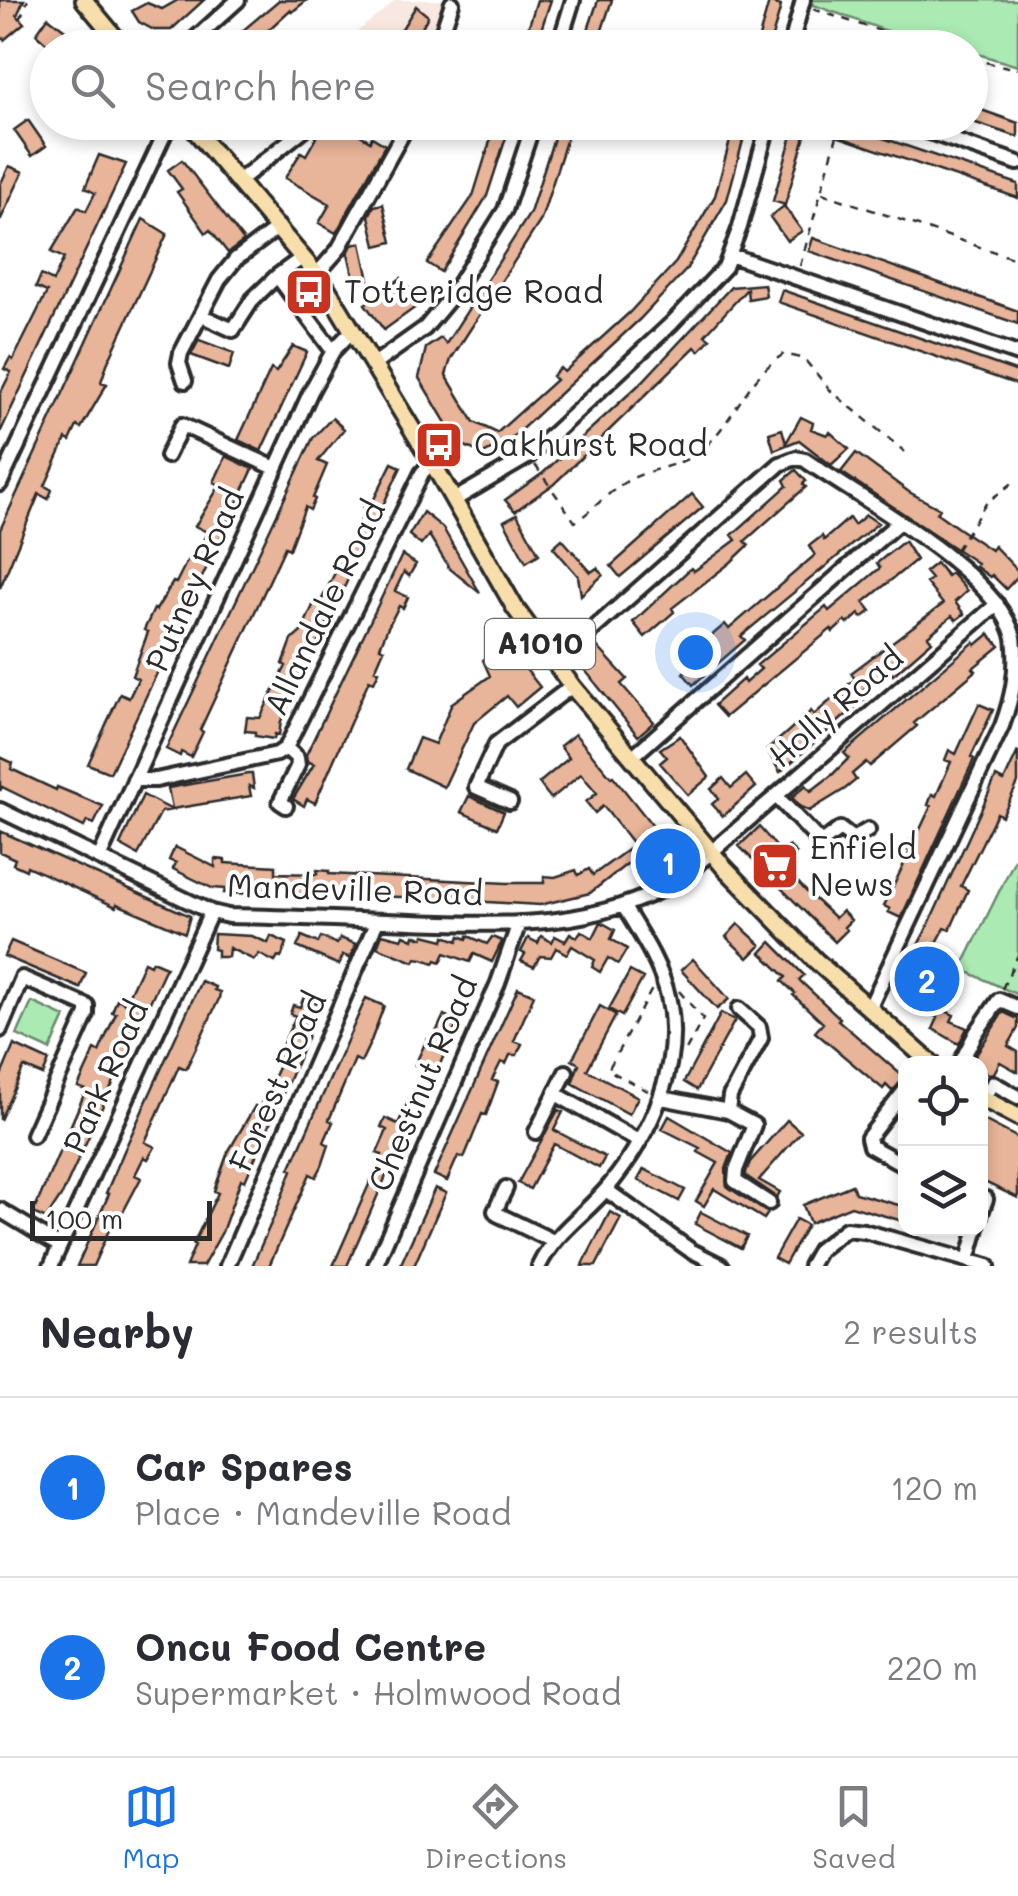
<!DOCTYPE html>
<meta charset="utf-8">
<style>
:root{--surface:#fff;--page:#f2f2f3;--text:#2b2b33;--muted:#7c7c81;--line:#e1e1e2;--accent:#1a73e8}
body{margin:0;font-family:Mali,sans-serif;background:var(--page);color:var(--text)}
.controls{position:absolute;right:30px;bottom:30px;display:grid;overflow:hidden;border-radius:20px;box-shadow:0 5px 15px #0003}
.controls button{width:90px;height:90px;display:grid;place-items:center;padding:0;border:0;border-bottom:2px solid var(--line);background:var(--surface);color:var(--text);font:50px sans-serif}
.scale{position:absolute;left:30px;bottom:25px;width:182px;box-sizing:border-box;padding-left:10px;border:5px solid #2b2b2b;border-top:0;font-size:28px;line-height:35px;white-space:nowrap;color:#2b2b2b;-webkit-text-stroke:8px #fff;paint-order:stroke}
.you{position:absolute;left:695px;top:652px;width:35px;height:35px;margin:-25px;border:8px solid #fff;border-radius:50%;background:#1a73e8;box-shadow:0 0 0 15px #1a73e833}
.badge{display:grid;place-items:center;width:65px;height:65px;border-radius:50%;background:var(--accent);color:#fff;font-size:32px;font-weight:700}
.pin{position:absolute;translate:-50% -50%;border:5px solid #fff;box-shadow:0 2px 10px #0006}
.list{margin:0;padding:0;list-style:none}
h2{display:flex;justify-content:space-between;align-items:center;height:130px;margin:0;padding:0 40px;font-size:42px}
h2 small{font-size:32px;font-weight:400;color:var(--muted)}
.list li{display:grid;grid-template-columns:65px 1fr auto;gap:30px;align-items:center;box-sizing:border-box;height:180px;padding:0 40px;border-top:2px solid var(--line)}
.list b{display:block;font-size:38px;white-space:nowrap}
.list p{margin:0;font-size:32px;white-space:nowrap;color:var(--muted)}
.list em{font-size:32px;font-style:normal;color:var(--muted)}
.icon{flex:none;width:55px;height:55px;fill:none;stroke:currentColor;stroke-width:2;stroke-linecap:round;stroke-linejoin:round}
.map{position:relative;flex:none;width:1018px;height:1266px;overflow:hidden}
.search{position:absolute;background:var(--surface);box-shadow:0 5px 15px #0003;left:30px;right:30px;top:30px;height:110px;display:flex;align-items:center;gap:25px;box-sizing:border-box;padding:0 35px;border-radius:55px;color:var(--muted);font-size:38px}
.sheet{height:490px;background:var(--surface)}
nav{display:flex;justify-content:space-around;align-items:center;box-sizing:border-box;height:140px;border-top:2px solid var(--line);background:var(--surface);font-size:28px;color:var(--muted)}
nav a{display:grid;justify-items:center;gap:5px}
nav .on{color:var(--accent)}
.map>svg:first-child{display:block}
.built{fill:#f8e8e1}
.green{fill:#abeab2;stroke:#6b8a6e;stroke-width:2.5}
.building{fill:#e8b49a;stroke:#2b2b2b;stroke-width:2.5}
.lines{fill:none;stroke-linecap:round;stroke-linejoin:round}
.minor-casing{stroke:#2b2b2b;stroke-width:20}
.major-casing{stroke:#2b2b2b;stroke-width:22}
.path{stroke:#2b2b2b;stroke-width:2.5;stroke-dasharray:8 8;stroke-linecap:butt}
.minor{stroke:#fff;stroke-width:12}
.major{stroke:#f8deab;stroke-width:15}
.labels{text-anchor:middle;stroke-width:8;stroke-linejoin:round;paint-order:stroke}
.shield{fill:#fff;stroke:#6b6b6b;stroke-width:2.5}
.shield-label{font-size:30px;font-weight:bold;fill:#2b2b2b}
.poi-label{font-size:32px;fill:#2b2b2b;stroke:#fff;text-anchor:start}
.street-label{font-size:32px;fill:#2b2b2b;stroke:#fff}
</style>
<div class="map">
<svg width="1018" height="1266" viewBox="0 0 1018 1266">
<rect width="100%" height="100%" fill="#fff"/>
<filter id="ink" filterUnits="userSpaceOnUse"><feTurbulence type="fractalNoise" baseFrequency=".01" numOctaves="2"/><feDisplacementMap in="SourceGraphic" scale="20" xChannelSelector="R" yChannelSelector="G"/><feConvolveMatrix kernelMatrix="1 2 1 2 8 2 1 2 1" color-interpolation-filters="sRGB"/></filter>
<g filter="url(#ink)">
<path class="built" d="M396,0H451L438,47L337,48Z"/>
<path class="green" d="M812,0H1018V66L971,52L970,48C921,48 860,20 813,5Z
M1018,853V995L961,969Z
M32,1002L65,1017L50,1050L17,1035Z"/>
<path class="building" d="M0,0H24L17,15L24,23L4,40L0,35Z
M178,0H204L171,30H154L139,22L132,11L147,3L162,9Z
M279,0H307L292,12L290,10L252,45L222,48Z
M537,0H551L535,48H522Z
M598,0H612L596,48H582Z
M769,2L781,6L769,48H756Z
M416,6L428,16L421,29L431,33L425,48H390Z
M48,17L69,33L86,48H52L36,34Z
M970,106L1018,123V137L970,121Z
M28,120L46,146L32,156L14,130Z
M325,122H339L370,141L372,137L385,145L336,233L319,223L330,204L285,178L301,152L306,155Z
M496,122H511L487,196L441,272L427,263L473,196Z
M559,122H572L541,220L451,359L446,375L474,422L497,433L556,380L552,376L560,368L564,372L629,313L676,262L715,196L735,122H748L727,200L686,270L640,319L510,440L483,454L458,443L419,378L426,348L441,338L446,344L530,213Z
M803,122H836L1018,184V198L828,133L807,131L808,126Z
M793,132L805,136L785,205L773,201Z
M99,155L126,164L0,433V394L11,372L4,369L10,358L13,360L47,292L36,287L41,275L53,281L64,258L51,252L78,207L86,211L95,193L85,188Z
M182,160L244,241L228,253L210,230L206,233L177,192L182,189L168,170Z
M9,166L23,172L0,221V185Z
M383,204L392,242L376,246L369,216L374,206Z
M784,206L802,231L787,241L770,217Z
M143,219L167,234L107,364L101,382L107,384L81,428L77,426L70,441L66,439L45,486L52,490L48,499L39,494L0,588V530Z
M813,238L1018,311V324L809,251Z
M361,243L369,280L355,284L348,253L352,245Z
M401,278L420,304L384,330L365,304Z
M764,284L766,296L748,299L747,289L705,335L710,339L699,351L695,347L554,484L515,511L505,500L543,473L643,381L731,287Z
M782,290L1018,372V385L778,302Z
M199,340L234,353L229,369L191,355Z
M293,346L307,352L261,451L238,440L271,369L276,372Z
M801,417L813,423L811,429L827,435L830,432L849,449L831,465L799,440L774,450L769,433L782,429L786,443Z
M332,418L344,429L318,461L327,465L313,498L315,499L310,510L305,507L289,549L285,547L200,730L203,732L191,757L181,752L180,756L166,749L313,438Z
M856,453L909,492L940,509L937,513L958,528L991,550L994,546L1018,571V576L1006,589L992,575L990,577L975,566L977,563L841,472Z
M226,456L253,469L110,773L88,764L120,694L129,698L138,679L132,676L148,632L144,630L154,609L156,610L173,582L176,583L193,549L198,551L207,532L195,526L220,485L214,482Z
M392,463L401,467L281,721L279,735L275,734L274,739L255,736V732L245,731L247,717L260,718L286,666L283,664L292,640L301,632L315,601L320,603L366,510L363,508L368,500L372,503Z
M796,470L806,481L803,484L806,487L745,541L749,545L730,563L672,608L674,612L645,637L633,622L691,568L694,571L736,540L732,535L787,486L784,480Z
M692,494L703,507L620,577L611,566Z
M423,512L443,528L480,593L449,568L429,535L421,545L409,535Z
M517,514L539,554L526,562L504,521Z
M866,515L878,523L741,636L745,640L693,685L683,673L686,670L680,663L725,624L729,629L815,555L809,546L822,536L824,540L849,518L854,525Z
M562,539L591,572L597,568L603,575L581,595L578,576L553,547Z
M904,541L916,560L864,602L871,611L862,618L859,614L848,624L845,621L833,632L831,629L725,717L714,705L743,679L745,683L761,669L757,665L826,607L829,611L880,568L877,563Z
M402,555L416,564L409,576L404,572L395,591L408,597L403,608L399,606L387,629L380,647L384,649L375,670L379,671L374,682L369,680L315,803L307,799L304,806L293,799L314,764L307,761L306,755Z
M936,563L947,576L951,573L967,591L955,602L964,614L956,620L952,616L928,636L932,641L893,675L888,669L862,691L867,697L780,772L767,750L811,711L814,715L832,699L837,704L853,689L849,684L855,679L851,673L943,604L926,583L931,579L925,572Z
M989,634L1000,646L973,668L976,671L964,681L914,723L917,726L870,766L866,762L852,774L856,780L845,789L809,811L799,806L792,797L806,785L811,791L833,774L849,758L844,753L974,642L976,645Z
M504,642L540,687L516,707L507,696L474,723L444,787L406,769L419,738L435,744L452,703L490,676L483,660Z
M594,643L627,679L621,684L654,722L638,736L576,659Z
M979,704L993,710L971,757L974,759L901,918L888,912L890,909L884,906L910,851L905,849L911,838L915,840L931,806L928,805L932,794L936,796L951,762L945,760L949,750L956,754Z
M575,734L611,777L613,776L683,864L672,873L668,870L661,876L641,853L590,893L540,905L402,897L224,893L225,889L212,888L173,869L176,863L169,860L175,847L215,867V859L225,860V863L276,866V873L317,874V870L329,871V874L507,883H544V876L555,877L576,870L578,875L589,869L593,875L634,845L603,806L595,813L586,802L597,793L581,774L551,799L539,783L569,758L560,746Z
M680,736L709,777L688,795L660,763L667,757L660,749Z
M1018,751V783L1002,816L997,813L961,886L968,890L950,930L945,928L933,950L958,970L941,1009L954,1015L951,1021L967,1028L959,1044L933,1029L938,1018L895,989L929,924L996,777L1004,781Z
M0,757L13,763L11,769L56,790L57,787L103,806L94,824L87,821L84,827L2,787L0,791Z
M248,774H252L254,788L249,786L251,796L172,809L168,788Z
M746,775L756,787L723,816L712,804L719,798L711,789L723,778L731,788Z
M143,795L172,810L161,812L138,855L120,845Z
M469,796L504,812L497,828L461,812Z
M759,827L782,853L789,846L796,853L788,860L792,865L787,870L806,891L835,918L842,911L851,920L844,927L847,930L835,942L739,846Z
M0,831L190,916L185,933L117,904L116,907L27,866L26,870L13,864L15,859L0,852Z
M601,922L615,930L611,939L627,949L618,964L608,958L600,972L592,967L595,960L572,946L567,954L556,948L551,957L540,956L534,967L521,961L525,954L521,952L528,938L538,943L541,936L552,942L555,936L565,941L570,933L577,937L581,931L593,938Z
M738,924L761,945L748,958L726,937Z
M214,934L252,936L268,943L271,936L287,943L281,958L278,957L275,962L259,954L254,960L229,948L228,957H217V950L213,949Z
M382,934L402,939L404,935L413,939L414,935L423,938L424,935L444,940L445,936L458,941L460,936L467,939L468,936L487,944L492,937L502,941L492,962L474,954L470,962L445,953L441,962L436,960L434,963L423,959L416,958L414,962L377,947Z
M302,936L318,943L321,937L337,944L340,938L356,944L350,958L343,955L339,965L297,947Z
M11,941L86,973L80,988L4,956Z
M771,942L804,975L799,980L840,1018L838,1020L906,1079L892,1091L886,1085L883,1089L815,1032L823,1023L793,995L795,993L782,981L786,977L761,953Z
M693,959L729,999L717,1009L681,970Z
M152,961L166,967L63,1193L46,1219L33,1213L86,1090L78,1087L95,1050L99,1052L116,1013L112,1012L117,999L125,1003L144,962L150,965Z
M630,971L643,978L622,1016L609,1009Z
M201,981L215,987L214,990L220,992L219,999L186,1069L179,1066L145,1142L155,1147L148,1159L144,1157L135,1175L141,1178L122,1214L117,1212L93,1266H77L109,1194L106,1193L124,1151Z
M518,988L534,995L514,1041L522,1044L517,1055H510L506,1064L501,1062L492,1080L498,1082L486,1115L482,1114L464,1158L458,1156L447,1181L434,1175Z
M304,997L318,1003L307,1038L245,1181L241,1179L222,1232L203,1266H186L195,1245L193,1244L218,1193L214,1191L228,1152L255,1106L259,1108L282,1059L277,1056L296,1016L290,1014L293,1005L300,1007Z
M366,998L384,1006L371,1041L361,1062L355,1059L329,1120L333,1122L324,1142L329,1145L322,1166L316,1177L310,1174L269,1266H252L276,1212L292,1170L290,1169Z
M600,1006L616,1015L587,1070L638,1097L629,1114L572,1083L579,1064L572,1060Z
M1003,1012L1018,1019V1028L1008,1046L1018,1052V1072L1000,1062L994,1073L989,1074L980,1069V1064L974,1058Z
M721,1013L735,1020L697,1090L684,1082Z
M444,1015L458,1022L412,1130L398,1162L393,1160L347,1266H333L382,1155L377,1153L387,1130L381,1127L385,1118L398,1124L423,1069L415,1065L427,1039L432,1041Z
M14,1045L49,1061L43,1075L24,1067L0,1120V1078Z
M558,1110L563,1112L554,1130L605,1157L599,1168L554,1144L530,1189L518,1183Z
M669,1116L732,1153L726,1169L727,1186L768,1213L764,1219L714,1189L704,1206L696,1201L718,1163L698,1152L700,1148L662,1129Z
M980,1118L1018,1138V1198L980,1180Z
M787,1120L801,1132L759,1180L780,1192L777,1197L746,1176V1172L750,1162Z
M644,1169L685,1190L679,1201L638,1180Z
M852,1185L855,1193L906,1207V1222L851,1206L810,1223L803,1205Z
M435,1188L446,1193L414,1266H400Z
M610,1212L621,1218L596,1266H582Z
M701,1212L747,1236L741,1248L695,1224Z
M796,1219L807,1225L785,1264L774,1258Z"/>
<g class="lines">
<g class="minor-casing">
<path id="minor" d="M185,48L238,0
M437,48L452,3
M558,48L573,0
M790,48L803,0
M901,122L1018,163
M239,181L308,126
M730,255L1018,354
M303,257L277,276L333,351
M317,274L338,250L409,122
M209,319L233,330L253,299L277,276
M373,365L425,328L450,298L505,210L534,122
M185,381L179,363L181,353L219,280L236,259L279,227
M167,456L182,425L275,468
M0,484L165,133L174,122
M454,500L529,456L672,323L725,267L740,227L769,122
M555,663L780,464L796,458L805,460C862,500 995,570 1014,637C1018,669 1013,696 1002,726L869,1009
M286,748L297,758L298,765L280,802L286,806
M632,757L898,523
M134,780H156L277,754L286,748L422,473L432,462
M776,796L821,843L840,829L853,839L868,830
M510,802L476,787L496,744L572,686
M0,810L211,912L228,916C289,917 350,920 411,922C507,925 591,930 678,881L997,604
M99,858L311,391L333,351L352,331
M0,1030L22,978L87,1006V1014L33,1135
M960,1064L976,1033L999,1000L1018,1008
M906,1089L868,1138L870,1146L906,1166
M556,1094L638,1141
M662,1098L728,1111L754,1125L736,1170L735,1181L769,1203
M983,1098L993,1083L1018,1097
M728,1111L730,1096L761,1038L759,1027L739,1009
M536,1132L566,1072
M506,1188L495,1211L497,1214L553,1241
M606,1190L690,1250L722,1266
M0,1210L60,1246
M980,1216L986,1199
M968,1260L977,1228
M51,1266L211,912
M227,1266L377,921
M375,1266L498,983L519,923
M539,1266C556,1231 585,1215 609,1186C651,1134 684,1064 668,996C660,963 641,935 624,907
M810,1266L819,1250L846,1229L864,1231L988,1266"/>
</g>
<g class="major-casing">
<path id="major" d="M84,0L124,48
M188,122L323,282L432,462L515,608L572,686L724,867L815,960L932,1064
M980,1097L1018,1117"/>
</g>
<path class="path" d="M813,9L932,48
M20,19L28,0
M970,59L1018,69
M822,193L1018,260
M800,266L841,122
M535,465L575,522C595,509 609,490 631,479C654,467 682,467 703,449C735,420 747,377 784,354L804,359L831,391L905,452
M956,550L987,502L1018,479
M1002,989L1018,955
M679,991L703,1019L684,1054
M648,1091L608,1070L652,989"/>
<use href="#minor" class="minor"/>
<use href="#major" class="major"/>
</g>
</g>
<defs>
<g id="bus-square" transform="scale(2.5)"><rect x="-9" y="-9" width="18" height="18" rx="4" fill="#c8321e" stroke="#fff"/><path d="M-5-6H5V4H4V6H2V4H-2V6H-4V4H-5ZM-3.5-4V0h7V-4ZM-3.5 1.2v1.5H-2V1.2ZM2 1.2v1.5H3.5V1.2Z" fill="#fff"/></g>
<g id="supermarket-square" transform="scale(2.5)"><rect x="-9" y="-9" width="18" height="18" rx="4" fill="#c8321e" stroke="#fff"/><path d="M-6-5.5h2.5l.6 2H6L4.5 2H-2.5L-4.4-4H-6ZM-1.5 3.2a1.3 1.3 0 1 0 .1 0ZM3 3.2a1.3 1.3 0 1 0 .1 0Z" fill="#fff"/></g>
</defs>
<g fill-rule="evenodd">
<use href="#bus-square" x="309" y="292"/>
<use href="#bus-square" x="439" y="445"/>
<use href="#supermarket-square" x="775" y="866"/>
</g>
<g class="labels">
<rect class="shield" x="485" y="619" width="110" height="50" rx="8"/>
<g class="shield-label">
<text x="540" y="654">A1010</text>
</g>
<g class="poi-label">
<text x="344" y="303">Totteridge Road</text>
<text x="474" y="456">Oakhurst Road</text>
<text x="810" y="859">Enfield<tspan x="810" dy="37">News</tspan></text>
</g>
<g class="street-label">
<text transform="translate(195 580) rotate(-66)" y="11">Putney Road</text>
<text transform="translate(325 608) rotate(-64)" y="11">Allandale Road</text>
<text transform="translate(836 707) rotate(-41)" y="11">Holly Road</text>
<text transform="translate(355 890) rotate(2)" y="11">Mandeville Road</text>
<text transform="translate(106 1077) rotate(-66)" y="11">Park Road</text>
<text transform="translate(278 1082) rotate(-66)" y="11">Forest Road</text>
<text transform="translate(423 1084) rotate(-67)" y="11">Chestnut Road</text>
</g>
</g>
</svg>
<div class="controls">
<button><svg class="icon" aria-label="locate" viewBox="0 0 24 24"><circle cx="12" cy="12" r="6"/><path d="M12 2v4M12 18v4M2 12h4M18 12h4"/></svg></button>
<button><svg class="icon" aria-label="layers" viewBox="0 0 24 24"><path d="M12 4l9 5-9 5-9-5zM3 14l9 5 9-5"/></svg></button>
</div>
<div class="scale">100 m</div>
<div class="you"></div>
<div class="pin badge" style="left:668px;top:861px">1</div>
<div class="pin badge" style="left:927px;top:979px">2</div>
<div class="search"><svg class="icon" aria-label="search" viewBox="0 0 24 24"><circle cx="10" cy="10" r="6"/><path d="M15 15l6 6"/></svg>Search here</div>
</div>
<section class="sheet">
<h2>Nearby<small>2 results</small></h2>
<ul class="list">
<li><span class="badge">1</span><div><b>Car Spares</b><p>Place · Mandeville Road</p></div><em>120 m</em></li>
<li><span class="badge">2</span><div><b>Oncu Food Centre</b><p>Supermarket · Holmwood Road</p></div><em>220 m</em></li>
</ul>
</section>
<nav>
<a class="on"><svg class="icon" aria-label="map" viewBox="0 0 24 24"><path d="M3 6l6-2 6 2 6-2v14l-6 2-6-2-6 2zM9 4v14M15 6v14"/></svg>Map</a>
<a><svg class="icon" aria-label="directions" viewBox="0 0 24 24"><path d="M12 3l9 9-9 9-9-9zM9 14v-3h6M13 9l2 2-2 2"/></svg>Directions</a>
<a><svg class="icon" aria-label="saved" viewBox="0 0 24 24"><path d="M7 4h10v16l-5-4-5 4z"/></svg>Saved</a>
</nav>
